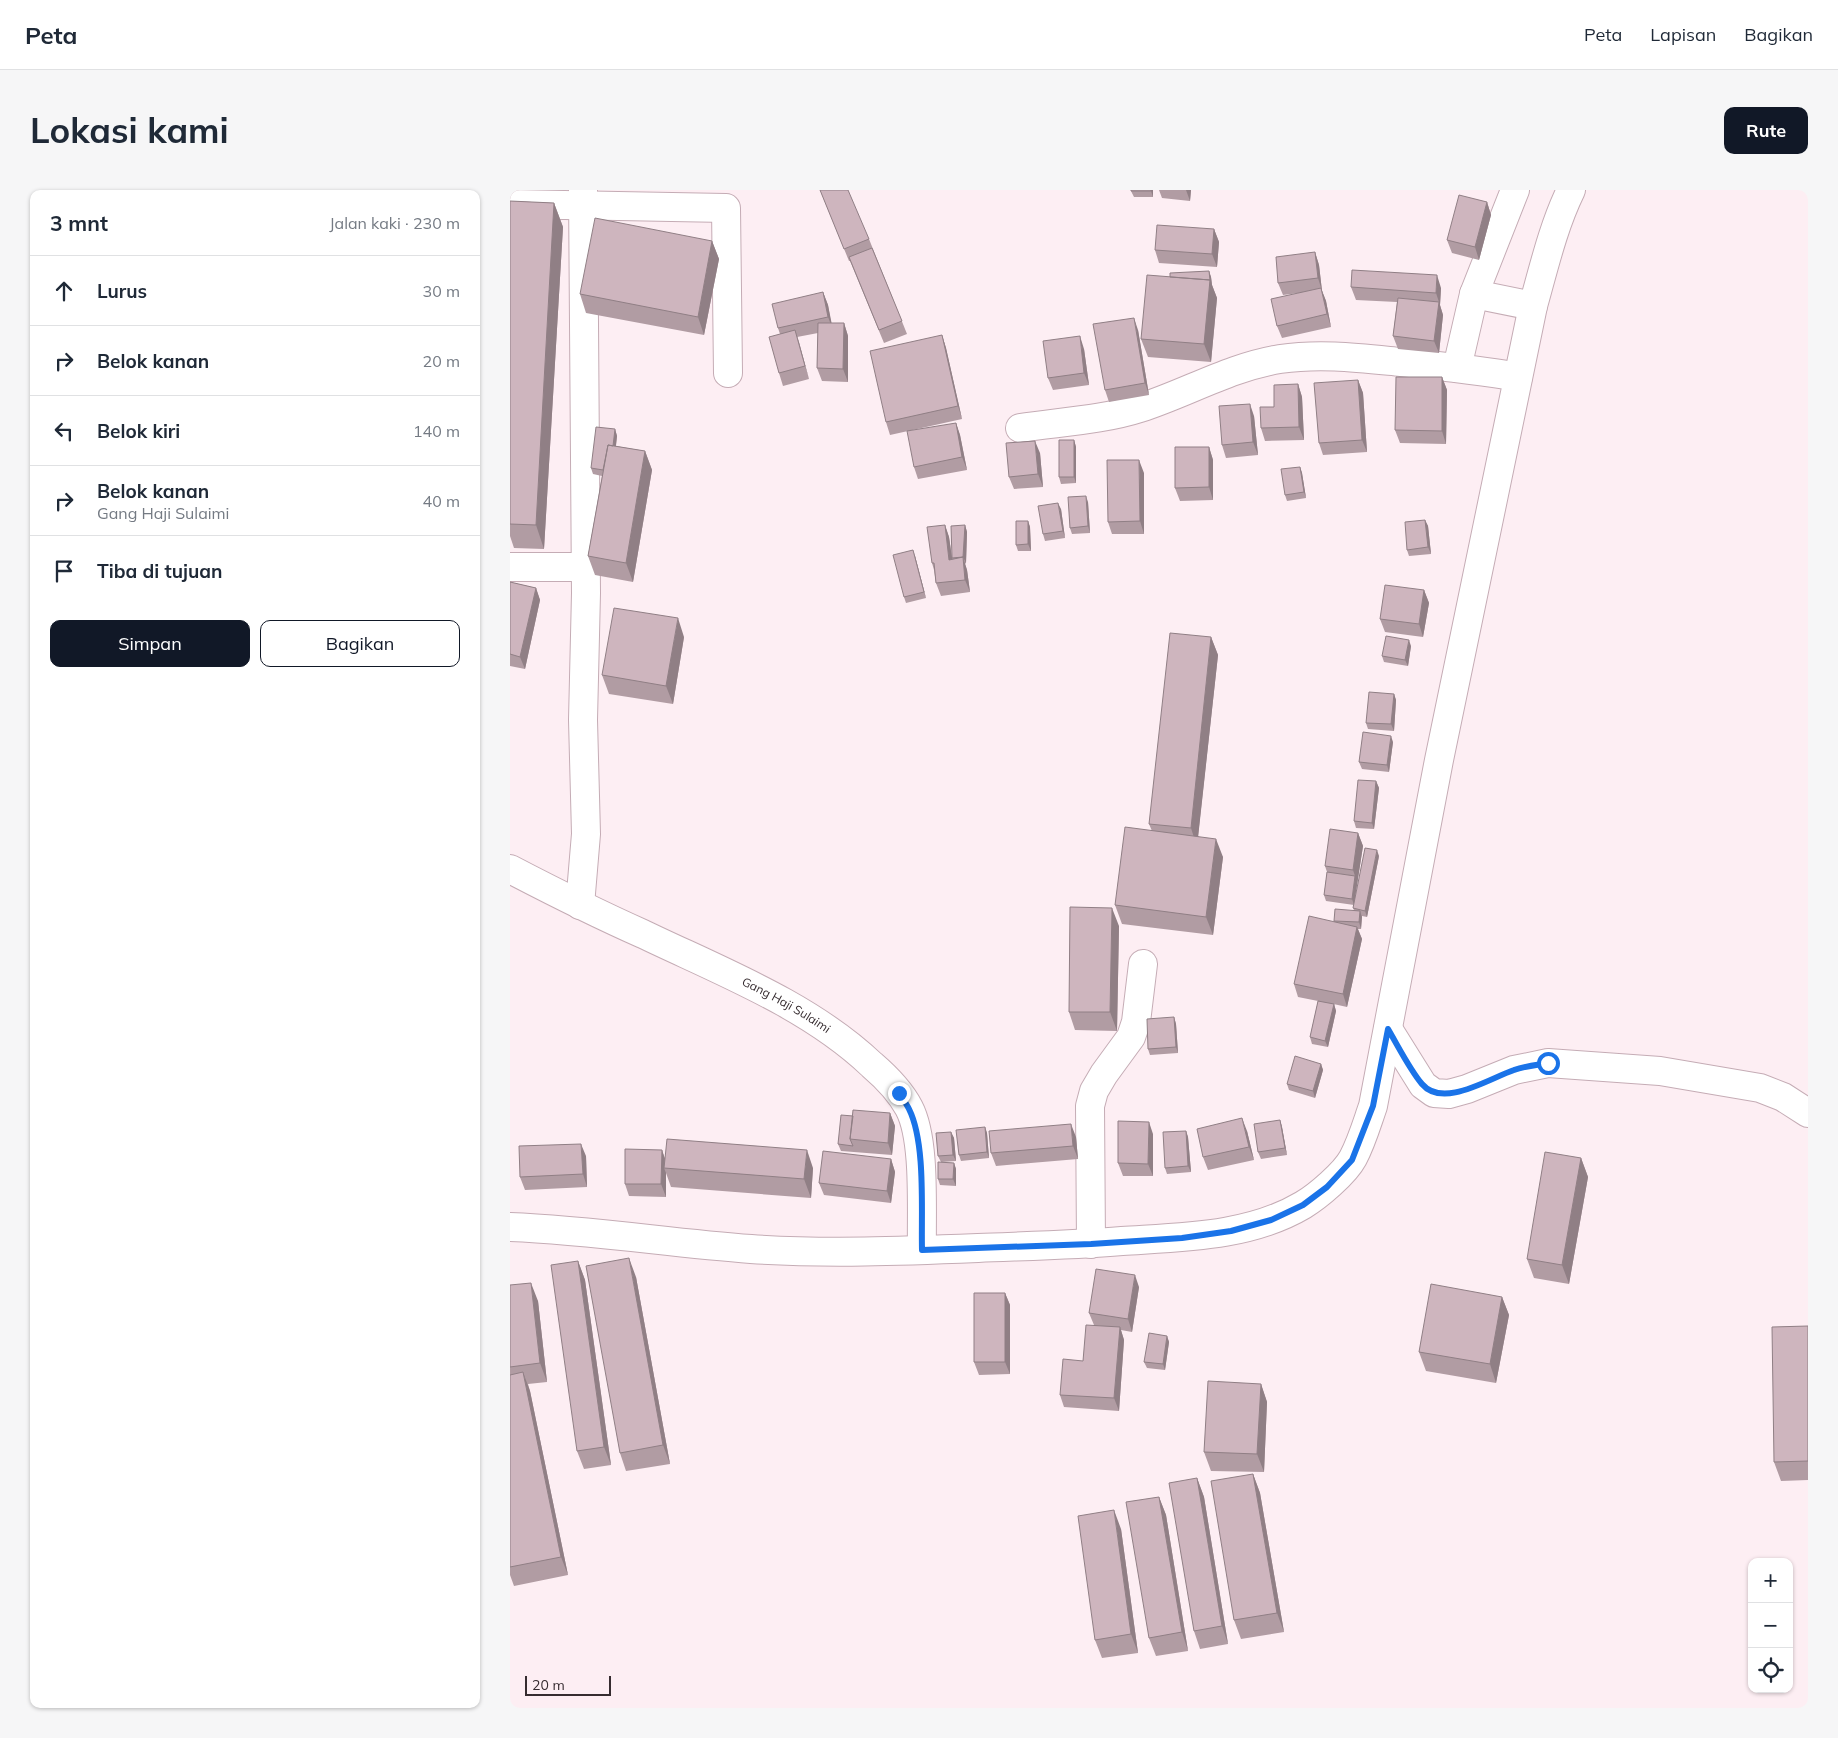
<!DOCTYPE html>
<html lang="id">
<meta charset="utf-8">
<style>
:root{--surface:#fff;--page:#f6f6f7;--text:#1f2937;--muted:#747a83;--line:#e0e1e3;--accent:#111827}
body{margin:0;font-family:Mulish,sans-serif;background:var(--page);color:var(--text)}
.controls{position:absolute;right:15px;bottom:15px;display:grid;overflow:hidden;border-radius:10px;box-shadow:0 1px 4px #0004}
.controls button{width:45px;height:45px;display:grid;place-items:center;padding:0;border:0;border-bottom:1px solid var(--line);background:var(--surface);color:var(--text);font:25px sans-serif}
.scale{position:absolute;left:15px;bottom:12px;width:86px;box-sizing:border-box;padding-left:5px;border:2px solid #362c30;border-top:0;font-size:14px;line-height:18px;white-space:nowrap;color:#362c30;-webkit-text-stroke:4px #fdeef3;paint-order:stroke}
.stop{position:absolute;width:15px;height:15px;margin:-11px;border:4px solid #1a73e8;border-radius:50%;background:#fff}
.stop.end{background:#1a73e8;border-color:#fff;box-shadow:0 1px 5px #0008}
.list{margin:0;padding:0;list-style:none}
h2{display:flex;justify-content:space-between;align-items:center;height:65px;margin:0;padding:0 20px;font-size:21px}
h2 small{font-size:16px;font-weight:400;color:var(--muted)}
.list li{display:grid;grid-template-columns:32px 1fr auto;gap:15px;align-items:center;box-sizing:border-box;height:70px;padding:0 20px;border-top:1px solid var(--line)}
.list b{display:block;font-size:19px;white-space:nowrap}
.list p{margin:0;font-size:16px;white-space:nowrap;color:var(--muted)}
.list em{font-size:16px;font-style:normal;color:var(--muted)}
.actions{display:flex;gap:10px;padding:15px 20px}
.actions a{flex:1;padding:11px 0;border:1px solid var(--accent);border-radius:10px;text-align:center;font-size:18px;color:var(--accent)}
.actions .main{background:var(--accent);color:#fff}
.icon{flex:none;width:28px;height:28px;fill:none;stroke:currentColor;stroke-width:2;stroke-linecap:round;stroke-linejoin:round}
.map{position:relative;flex:none;width:1298px;height:1518px;overflow:hidden;border-radius:10px}
header{display:flex;align-items:center;gap:30px;box-sizing:border-box;height:70px;padding:0 25px;background:var(--surface);border-bottom:1px solid var(--line)}
header strong{font-size:24px}
nav{display:flex;gap:28px;margin-inline-start:auto;font-size:18px}
.intro{display:flex;align-items:center;justify-content:space-between;box-sizing:border-box;height:120px;padding:0 30px}
h1{margin:0;font-size:35px}
.button{padding:12px 22px;border-radius:10px;background:var(--accent);color:#fff;font-size:18px;font-weight:700}
main{display:flex;gap:30px;padding:0 30px}
aside{flex:1;background:var(--surface);border-radius:10px;box-shadow:0 1px 4px #0004}
.map>svg:first-child{display:block}
.lines{fill:none;stroke-linecap:round;stroke-linejoin:round}
.minor-casing{stroke:#c5acb5;stroke-width:30}
.minor{stroke:#fff;stroke-width:28}
.wall{fill:#b19ca3}
.shaded-wall{fill:#907f85}
.building{fill:#ceb5be;stroke:#907f85}
.route{stroke:#1a73e8;stroke-width:6}
.labels{text-anchor:middle;stroke-width:4;stroke-linejoin:round;paint-order:stroke}
.street-label{font-size:12px;fill:#362c30;stroke:#fdeef3}
</style>
<header>
<strong>Peta</strong>
<nav><a>Peta</a><a>Lapisan</a><a>Bagikan</a></nav>
</header>
<div class="intro"><h1>Lokasi kami</h1><a class="button">Rute</a></div>
<main>
<aside>
<h2>3 mnt<small>Jalan kaki · 230 m</small></h2>
<ul class="list">
<li><svg class="icon" aria-label="ahead" viewBox="0 0 24 24"><path d="M12 20V5M6 11l6-6 6 6"/></svg><div><b>Lurus</b></div><em>30 m</em></li>
<li><svg class="icon" aria-label="right" viewBox="0 0 24 24"><path d="M7 20v-9h11M14 6l5 5-5 5"/></svg><div><b>Belok kanan</b></div><em>20 m</em></li>
<li><svg class="icon" aria-label="left" viewBox="0 0 24 24"><path d="M17 20v-9H6M10 6l-5 5 5 5"/></svg><div><b>Belok kiri</b></div><em>140 m</em></li>
<li><svg class="icon" aria-label="right" viewBox="0 0 24 24"><path d="M7 20v-9h11M14 6l5 5-5 5"/></svg><div><b>Belok kanan</b><p>Gang Haji Sulaimi</p></div><em>40 m</em></li>
<li><svg class="icon" aria-label="arrive" viewBox="0 0 24 24"><path d="M6 21V4h12l-3 4 3 4H6"/></svg><div><b>Tiba di tujuan</b></div></li>
</ul>
<div class="actions"><a class="main">Simpan</a><a>Bagikan</a></div>
</aside>
<div class="map">
<svg width="1298" height="1518" viewBox="0 0 1298 1518">
<rect width="100%" height="100%" fill="#fdeef3"/>
<g class="lines">
<g class="minor-casing">
<g id="minor">
<path d="M0,14L216,18L218,183"/>
<path d="M964,104L1023,116"/>
<path d="M947,178L964,104L1005,0"/>
<path d="M510,238C549,232 593,230 630,218C677,203 720,177 770,169C811,163 850,168 891,172C930,176 969,180 1008,187"/>
<path d="M0,377H76"/>
<path id="s1" d="M0,679C44,702 88,724 133,744C210,781 299,815 362,875C376,887 390,901 399,918C416,950 411,1022 412,1060"/>
<path d="M70,715L76,644L73,530L76,403L73,0"/>
<path d="M878,839L913,895L924,903L939,904L957,899L1004,880L1038,873L1150,881L1250,898L1273,907L1298,923"/>
<path d="M0,1037C80,1040 160,1053 241,1059C316,1064 393,1061 468,1058C516,1056 564,1055 612,1051C673,1047 739,1047 793,1015C808,1006 835,983 843,968C852,951 857,933 863,916L929,570L1023,116C1034,77 1043,37 1061,0"/>
<path d="M581,1054L580,916L584,901L594,884L621,847L626,832L633,774"/>
</g>
</g>
<use href="#minor" class="minor"/>
</g>
<path class="wall" d="M310,0L359,49L397,144L374,153L340,71H339Z
M643,0V7H624L621,1Z
M649,0H681L680,11L652,8Z
M0,11L44,13L53,37L34,359L4,358L0,346Z
M977,12L981,25L969,70L942,63L937,50Z
M704,39L709,52L707,77L649,73L645,60Z
M202,51L209,69L194,145L76,123L70,104Z
M805,62L809,75L812,101L816,111L821,137L772,148L767,136L789,103L773,105L768,93Z
M699,81L701,87L702,95L707,108L701,172L638,167L631,149L660,87Z
M841,97L931,98L930,115L933,125L929,163L888,159L883,146L887,112L846,110Z
M313,102L318,115L321,133H334L338,146V192L312,191L307,178L308,143L287,147L299,189L273,196L269,183L270,144L268,138Z
M628,140L639,205L599,212L595,200Z
M432,145L436,158L452,229L380,245L376,232Z
M574,159L579,195L543,200L538,188Z
M932,187L937,200L936,254L890,253L885,240Z
M848,190L853,203L857,262L813,265L809,253Z
M788,194L792,207L794,250L755,251L751,238L764,217Z
M744,226L748,265L716,268L712,255Z
M446,233L450,245L457,280L408,289L404,277Z
M105,239L107,246L106,256L135,261L142,280L123,392L85,385L78,366L92,286L83,284L81,278Z
M564,250L566,257V293L551,294L549,287Z
M699,257L703,270V310L670,311L665,298Z
M530,263L533,297L504,299L499,287Z
M790,277L792,283L796,308L777,311L775,305Z
M634,283V344H602L598,332Z
M578,312L580,343L562,344L560,338Z
M551,319L555,348L535,351L533,344Z
M915,330L918,336L921,364L899,366L897,360Z
M518,331L520,337L521,361H508L506,355Z
M435,335L439,347L442,367L455,335L457,342L456,373L455,374L457,380L460,402L431,406L426,393L424,380L422,373Z
M405,366L416,408L396,413L394,407Z
M0,392L26,398L30,410L15,479L0,476Z
M914,400L919,413L913,447L875,442L870,429Z
M174,447L163,514L99,504L92,485Z
M701,447L708,465L688,646L713,667L703,745L612,734L605,715L642,641L639,634Z
M901,456L898,476L874,472L872,466Z
M884,504L886,510L884,541L858,539L856,533Z
M883,552L879,582L852,579L849,572Z
M866,591L869,598L864,639L846,638L844,631Z
M848,643L853,656L845,707L869,666L857,727L852,726L851,739H848L852,749L837,817L810,811L824,814L826,821L818,857L802,854L800,847L808,811L788,807L784,794L824,731L844,720L843,718L844,715L816,711L814,705L817,682L815,676Z
M609,736L607,841L565,840L559,822Z
M664,827L666,834L668,863L640,865L638,859Z
M811,874L813,880L805,908L779,900L777,894Z
M380,923L385,936L382,965L331,961L328,954L343,926Z
M770,930L772,937L777,965L751,969L748,962Z
M475,937L477,943L479,968L451,971L449,965Z
M676,941L678,947L681,982L657,984L655,978Z
M737,941L744,970L698,980L693,967Z
M441,942L444,948L446,971L432,972L444,973L446,979V996L430,995L428,989L431,972L428,966Z
M643,944V986H613L608,973Z
M566,947L568,969L486,976L481,963Z
M152,960L155,969L303,978L301,1008L161,997L156,983V1007L119,1006L115,994Z
M76,966L77,997L15,1000L10,987Z
M1071,968L1078,987L1059,1094L1024,1088L1017,1069Z
M381,969L385,982L381,1013L314,1005L309,993Z
M68,1071L75,1090L101,1275L74,1279L67,1261Z
M126,1087L160,1274L116,1281L110,1263Z
M0,1095L28,1111L37,1192L18,1194L20,1201L58,1385L4,1396L0,1385Z
M629,1097L622,1142L611,1140L614,1150L609,1221L554,1217L550,1205L573,1171L584,1135L579,1123Z
M495,1103L500,1115V1184L469,1185L464,1172Z
M992,1107L999,1125L986,1193L916,1181L909,1162Z
M1298,1136V1290L1271,1291L1264,1272Z
M657,1146L659,1152L655,1180L637,1178L634,1172Z
M751,1194L757,1212L754,1282L701,1281L694,1262Z
M743,1284L750,1303L774,1442L731,1449L724,1430Z
M687,1288L694,1307L718,1454L690,1459L684,1441Z
M649,1307L656,1325L678,1461L646,1466L639,1448Z
M611,1339L628,1463L592,1468L585,1450Z"/>
<path class="shaded-wall" d="M641,0H643V7L641,1Z
M676,0H681L680,11Z
M977,12L981,25L969,70L965,57Z
M44,13L53,37L34,359L26,335Z
M704,39L709,52L707,77L702,64Z
M202,51L209,69L194,145L188,127Z
M805,62L809,75L812,101L808,88Z
M699,81L701,87L702,95L707,108L701,172L694,154Z
M927,85L931,98L930,115L926,103Z
M811,98L816,111L821,137L817,124Z
M313,102L318,115L323,140L318,127Z
M929,112L933,125L929,163L924,151Z
M624,128L628,140L639,205L635,193Z
M334,133L338,146V192L333,179Z
M285,140L289,152L299,189L295,176Z
M432,145L436,158L452,229L448,216Z
M570,146L574,159L579,195L574,183Z
M932,187L937,200L936,254L932,241Z
M848,190L853,203L857,262L852,250Z
M788,194L792,207L794,250L789,237Z
M740,214L744,226L748,265L743,252Z
M446,233L450,245L457,280L452,267Z
M105,239L107,246L102,287L100,280Z
M564,250L566,257V293L564,287Z
M525,251L530,263L533,297L528,284Z
M699,257L703,270V310L699,297Z
M135,261L142,280L123,392L116,373Z
M629,270L634,283V344L630,331Z
M790,277L792,283L796,308L794,302Z
M576,306L578,312L580,343L578,336Z
M548,313L551,319L555,348L553,341Z
M915,330L918,336L921,364L918,357Z
M518,331L520,337L521,361L518,354Z
M435,335L439,347L444,382L439,370Z
M455,335L457,342L456,373L453,367Z
M403,360L405,366L416,408L414,402Z
M453,367L457,380L460,402L455,390Z
M26,398L30,410L15,479L10,467Z
M914,400L919,413L913,447L909,434Z
M168,428L174,447L163,514L156,496Z
M701,447L708,465L687,657L681,638Z
M899,450L901,456L898,476L895,470Z
M884,504L886,510L884,541L881,534Z
M881,546L883,552L879,582L877,575Z
M866,591L869,598L864,639L862,633Z
M848,643L853,656L844,715L842,709L845,686L843,680Z
M706,649L713,667L703,745L696,727Z
M867,660L869,666L857,727L855,721Z
M602,718L609,736L607,841L600,822Z
M850,721L852,727L851,739L849,732Z
M847,737L852,749L837,817L833,804Z
M824,814L826,821L818,857L815,851Z
M664,827L666,834L668,863L666,857Z
M811,874L813,880L805,908L803,901Z
M380,923L385,936L382,965L378,953Z
M732,928L737,941L744,970L739,957Z
M770,930L772,937L777,965L775,958Z
M639,932L643,944V986L638,974Z
M561,934L566,947L568,969L563,956Z
M475,937L477,943L479,968L477,962Z
M676,941L678,947L681,982L678,976Z
M441,942L444,948L446,971L443,965Z
M71,954L76,966L77,997L73,984Z
M152,960L156,972L154,978L156,983V1007L151,994Z
M297,960L303,978L301,1008L294,989Z
M1071,968L1078,987L1059,1094L1052,1075Z
M381,969L385,982L381,1013L377,1001Z
M444,973L446,979V996L443,989Z
M119,1068L126,1087L160,1274L153,1255Z
M68,1071L75,1090L101,1275L94,1257Z
M625,1085L629,1097L622,1142L618,1129Z
M21,1093L28,1111L37,1192L30,1173Z
M495,1103L500,1115V1184L495,1172Z
M992,1107L999,1125L986,1193L980,1174Z
M610,1137L614,1150L609,1221L604,1208Z
M657,1146L659,1152L655,1180L653,1174Z
M13,1182L20,1201L58,1385L51,1367Z
M751,1194L757,1212L754,1282L747,1264Z
M743,1284L750,1303L774,1442L767,1423Z
M687,1288L694,1307L718,1454L712,1436Z
M649,1307L656,1325L678,1461L672,1442Z
M604,1320L611,1339L628,1463L621,1444Z"/>
<path class="building" d="M310,0H338L359,49L334,59Z
M621,0H641V1H621Z
M949,5L977,12L965,57L937,50Z
M0,11L44,13L26,335L0,334Z
M85,28L202,51L188,127L70,104Z
M647,35L704,39L702,64L645,60Z
M362,58L392,131L369,140L339,67Z
M805,62L808,88L768,93L766,67Z
M842,80L927,85L926,103L841,97Z
M699,81L700,90L660,87V83Z
M637,85L700,90L694,154L631,149Z
M811,98L817,124L767,136L761,109Z
M313,102L318,127L268,138L262,114Z
M888,108L929,112L924,151L883,146Z
M624,128L635,193L595,200L583,134Z
M308,133H334L333,179L307,178Z
M285,140L295,176L269,183L259,147Z
M432,145L448,216L376,232L360,161Z
M570,146L574,183L538,188L533,151Z
M886,187H932V241L885,240Z
M848,190L852,250L809,253L804,193Z
M788,194L789,237L751,238L750,217H764V195Z
M740,214L743,252L712,255L709,216Z
M446,233L452,267L404,277L397,241Z
M86,237L105,239L103,256L98,255L93,280L81,278Z
M549,250H564V287H549Z
M525,251L528,284L499,287L496,253Z
M98,255L135,261L116,373L78,366Z
M665,257H699V297L665,298Z
M597,270H629L630,331L598,332Z
M790,277L794,302L775,305L771,279Z
M576,306L578,336L560,338L558,307Z
M548,313L553,341L533,344L528,316Z
M915,330L918,357L897,360L895,332Z
M506,331H518V354L506,355Z
M435,335L439,370L453,367L455,390L426,393L424,373H422L417,337Z
M455,335L453,367L442,368L441,336Z
M403,360L414,402L394,407L383,365Z
M0,392L26,398L10,467L0,464Z
M875,395L914,400L909,434L870,429Z
M104,418L168,428L156,496L92,485Z
M660,443L701,447L681,638L639,634Z
M876,446L899,450L895,470L872,466Z
M859,502L884,504L881,534L856,533Z
M853,542L881,546L877,575L849,572Z
M848,590L866,591L862,633L844,631Z
M615,637L706,649L696,727L605,715Z
M820,639L848,643L843,680L815,676Z
M855,658L867,660L855,721L843,718Z
M817,682L845,686L842,709L814,705Z
M560,717L602,718L600,822H559Z
M825,719L850,721L849,732L824,731Z
M799,726L847,737L833,804L784,794Z
M808,811L824,814L815,851L800,847Z
M664,827L666,857L638,859L637,829Z
M785,866L811,874L803,901L777,894Z
M343,920L380,923L378,953L340,949Z
M331,925L343,926L340,949L343,956L328,954Z
M732,928L739,957L693,967L687,939Z
M770,930L775,958L748,962L744,934Z
M608,931L639,932L638,974L608,973Z
M561,934L563,956L481,963L479,941Z
M475,937L477,962L449,965L446,940Z
M676,941L678,976L655,978L653,942Z
M441,942L443,965L428,966L426,943Z
M157,949L297,960L294,989L154,978Z
M71,954L73,984L10,987L9,956Z
M115,959L152,960L151,994H115Z
M313,961L381,969L377,1001L309,993Z
M1035,962L1071,968L1052,1075L1017,1069Z
M428,972L444,973L443,989H428Z
M119,1068L153,1255L110,1263L76,1076Z
M68,1071L94,1257L67,1261L41,1075Z
M586,1079L625,1085L618,1129L579,1123Z
M21,1093L30,1173L0,1177V1095Z
M921,1094L992,1107L980,1174L909,1162Z
M464,1103H495V1172H464Z
M576,1135L610,1137L604,1208L550,1205L553,1169L573,1171Z
M1298,1136V1271L1264,1272L1262,1137Z
M639,1143L657,1146L653,1174L634,1172Z
M13,1182L51,1367L0,1377V1185Z
M698,1191L751,1194L747,1264L694,1262Z
M743,1284L767,1423L724,1430L701,1291Z
M687,1288L712,1436L684,1441L659,1293Z
M649,1307L672,1442L639,1448L616,1312Z
M604,1320L621,1444L585,1450L568,1326Z"/>
<g class="lines">
<path class="route" d="M389,903C392,908 396,913 399,919C416,953 411,1022 412,1060L581,1054L672,1048L721,1041L761,1030L793,1015L817,997L842,970L863,916L878,839C888,856 900,880 912,894C933,919 980,888 1004,880C1015,876 1027,875 1038,873"/>
</g>
<g class="labels">
<g class="street-label">
<text dy="4" stroke="none"><textPath href="#s1" startOffset="308">Gang Haji Sulaimi</textPath></text>
</g>
</g>
</svg>
<div class="controls">
<button>+</button>
<button>−</button>
<button><svg class="icon" aria-label="locate" viewBox="0 0 24 24"><circle cx="12" cy="12" r="6"/><path d="M12 2v4M12 18v4M2 12h4M18 12h4"/></svg></button>
</div>
<div class="scale">20 m</div>
<div class="stop" style="left:1038px;top:873px"></div>
<div class="stop end" style="left:389px;top:903px"></div>
</div>
</main>
